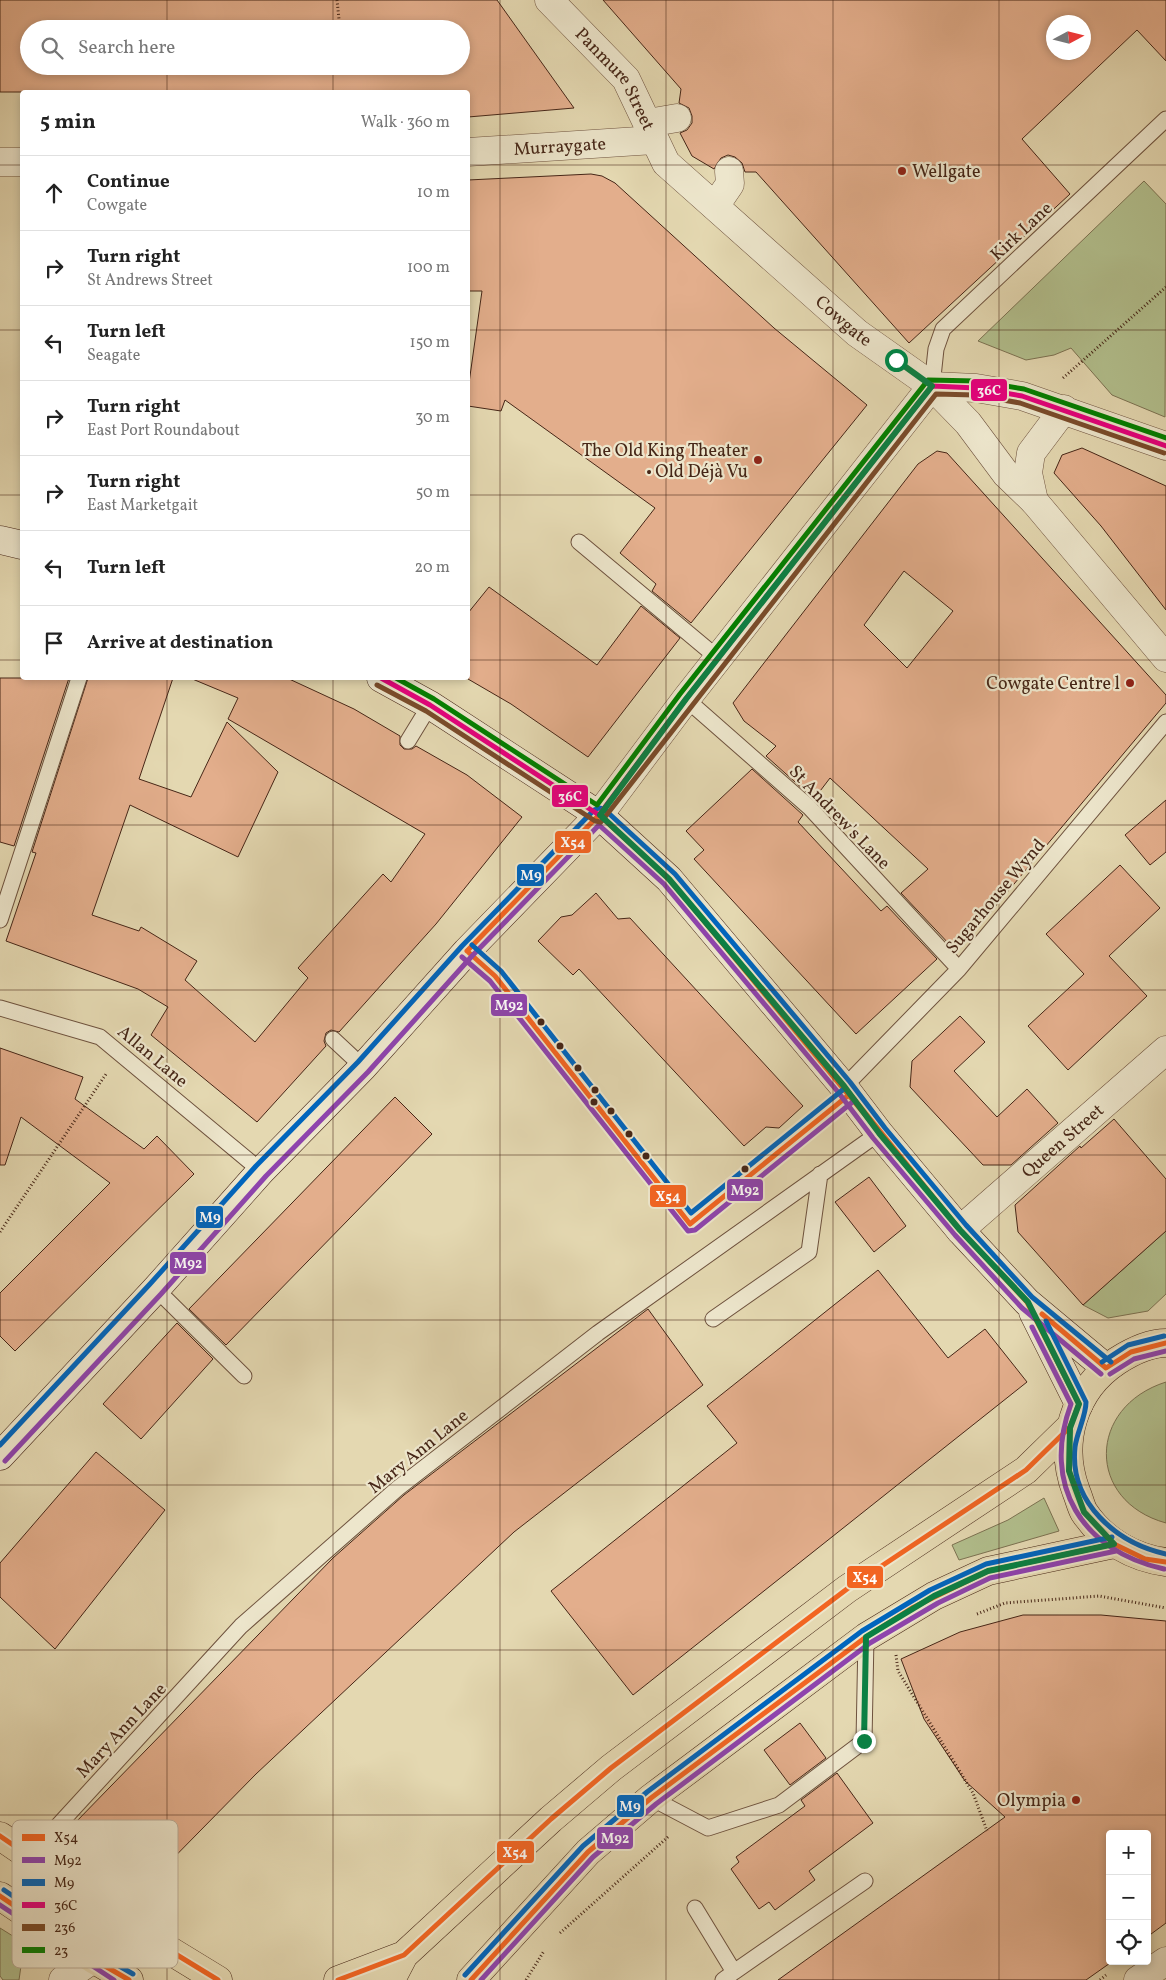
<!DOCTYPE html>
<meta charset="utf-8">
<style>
:root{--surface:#fff;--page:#f6f6f6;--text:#222;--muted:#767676;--line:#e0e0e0}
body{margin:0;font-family:Vollkorn,serif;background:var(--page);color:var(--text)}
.controls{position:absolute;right:15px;bottom:15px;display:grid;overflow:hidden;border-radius:5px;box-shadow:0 2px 8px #0003}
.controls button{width:45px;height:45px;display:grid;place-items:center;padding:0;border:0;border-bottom:1px solid var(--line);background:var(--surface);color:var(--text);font:25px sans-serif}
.compass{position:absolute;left:1046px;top:15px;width:45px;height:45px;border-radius:50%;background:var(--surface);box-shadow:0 2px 8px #0003;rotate:83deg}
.stop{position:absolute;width:15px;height:15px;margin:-11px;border:4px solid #0b8043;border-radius:50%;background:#fff}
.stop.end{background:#0b8043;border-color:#fff;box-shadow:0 1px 5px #0008}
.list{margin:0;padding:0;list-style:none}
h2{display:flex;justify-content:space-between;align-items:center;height:65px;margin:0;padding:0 20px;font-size:21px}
h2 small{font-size:16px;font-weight:400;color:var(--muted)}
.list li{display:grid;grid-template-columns:32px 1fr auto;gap:15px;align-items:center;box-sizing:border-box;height:75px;padding:0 20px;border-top:1px solid var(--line)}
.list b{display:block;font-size:19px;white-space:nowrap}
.list p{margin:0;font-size:16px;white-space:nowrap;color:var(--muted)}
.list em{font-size:16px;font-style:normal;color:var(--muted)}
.icon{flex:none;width:28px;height:28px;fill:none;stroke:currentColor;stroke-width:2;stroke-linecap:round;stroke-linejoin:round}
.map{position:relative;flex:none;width:1166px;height:1980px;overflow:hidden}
.search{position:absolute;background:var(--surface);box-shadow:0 2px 8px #0003;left:20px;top:20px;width:450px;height:55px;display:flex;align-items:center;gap:12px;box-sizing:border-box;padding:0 18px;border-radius:28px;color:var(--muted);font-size:19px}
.panel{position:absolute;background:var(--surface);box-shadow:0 2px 8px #0003;left:20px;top:90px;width:450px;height:590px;border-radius:5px}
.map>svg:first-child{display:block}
.green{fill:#b2bf8d;stroke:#7c7252}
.building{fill:#e3ae8c;stroke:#462617;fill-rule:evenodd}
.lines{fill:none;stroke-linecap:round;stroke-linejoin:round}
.lane-casing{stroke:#6e523e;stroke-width:17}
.street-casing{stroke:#6e523e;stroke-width:29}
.secondary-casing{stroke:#462617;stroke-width:29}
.primary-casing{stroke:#462617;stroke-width:29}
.highway-casing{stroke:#462617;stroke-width:29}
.path{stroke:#462617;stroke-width:3;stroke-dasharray:1 2.5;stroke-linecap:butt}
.lane{stroke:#ede6cc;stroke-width:15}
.street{stroke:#ede6cc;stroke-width:28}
.secondary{stroke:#ede6cc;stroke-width:28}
.primary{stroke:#e4d8b1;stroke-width:28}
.highway{stroke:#e4d8b1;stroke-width:28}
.bus-1-casing{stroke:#ede6cc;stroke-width:9}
.bus-2-casing{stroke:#ede6cc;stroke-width:9}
.bus-3-casing{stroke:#ede6cc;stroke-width:9}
.bus-4-casing{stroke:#ede6cc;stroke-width:9}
.bus-5-casing{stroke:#ede6cc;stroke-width:9}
.bus-6-casing{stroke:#ede6cc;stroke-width:9}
.bus-1{stroke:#f26522;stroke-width:5}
.bus-2{stroke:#8e44ad;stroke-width:5}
.bus-3{stroke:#0065bd;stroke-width:5}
.bus-4{stroke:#e5007d;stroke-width:5}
.bus-5{stroke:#7a4b2a;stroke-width:5}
.bus-6{stroke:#008000;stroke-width:5}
.route{stroke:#0b8043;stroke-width:6}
.grid{fill:none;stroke:#462617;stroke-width:1;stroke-opacity:0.55}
.poi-dot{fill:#8f2418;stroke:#ede6cc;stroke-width:2}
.bus-dot{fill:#462617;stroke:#ede6cc;stroke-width:2}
.labels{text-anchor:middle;stroke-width:4.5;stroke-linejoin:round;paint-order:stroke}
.street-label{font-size:18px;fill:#462617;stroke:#ede6cc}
.poi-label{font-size:18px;fill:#462617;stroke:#ede6cc;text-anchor:end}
.key{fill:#ede6cc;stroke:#bbac96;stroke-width:1}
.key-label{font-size:14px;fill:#462617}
.line-badge{stroke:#ede6cc;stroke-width:2}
.badge-label{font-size:14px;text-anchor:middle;font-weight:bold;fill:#fff}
</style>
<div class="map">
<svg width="1166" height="1980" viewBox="0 0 1166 1980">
<rect width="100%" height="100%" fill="#e4d8b1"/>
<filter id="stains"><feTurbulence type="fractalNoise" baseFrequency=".004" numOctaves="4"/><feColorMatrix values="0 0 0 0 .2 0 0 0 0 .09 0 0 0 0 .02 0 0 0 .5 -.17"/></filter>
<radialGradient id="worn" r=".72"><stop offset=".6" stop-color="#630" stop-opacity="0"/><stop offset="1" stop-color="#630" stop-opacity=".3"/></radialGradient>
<path class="green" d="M1144,181L1166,204L1165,417L1112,395L1071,348L1054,355L1026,360L978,341Z
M1166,1231V1294L1148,1311L1108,1318L1083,1305Z
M1166,1382V1523C1086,1501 1087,1407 1166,1382Z
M1044,1498L1059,1531L959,1560L952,1545L1008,1520Z
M0,1928L16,1938L22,1959L19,1980H3L0,1976Z"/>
<path class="building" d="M0,0H497L574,108L468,117V92H0ZM29,29H461V66H29Z
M603,0H1166V61L1137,30L1022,139L1070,194L909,343L756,172H745L742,163L735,157L728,155L721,158L714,169L692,156L680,133L687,130L692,123V116L689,108L679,103L681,89ZM1054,22H1084V52H1054Z
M591,174L602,176L615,183L774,328L867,405L691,623L652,591L656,584L620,553L655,508L505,400L501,411L468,406V390L482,291H468V180Z
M1082,448L1166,486V610L1101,526L1054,473L1062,455Z
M937,451L947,453L1166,695V703L967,940L962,936L951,946L901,893L928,869L830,778L814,799L766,756L776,746L744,721L733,703L918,464ZM904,571L953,611L907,668L864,625Z
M489,587L597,665L641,606L680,638L588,757L511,704L468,679V613Z
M0,678H69L14,846L0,842Z
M88,678H173L139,779L191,797L227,722L278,772L238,857L130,805L92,915L139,931L141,927L197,961L185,980L255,1042L308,978L298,968L383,874L391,882L425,834L228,719L238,698L190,678H287L354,709L400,736V745L404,749H412L416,746L467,775L522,817L436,924L339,1032L331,1030L326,1033L324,1041L326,1046L257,1122L151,1035L168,1007L138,989L6,941L36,853L32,852Z
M752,769L803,815L798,822L881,911L887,906L937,959L856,1034L694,859L704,850L686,831Z
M1166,800V852L1150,865L1125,835Z
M1120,865L1160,908L1109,956L1147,996L1068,1070L1028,1026L1084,974L1046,934Z
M596,893L618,919L630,918L803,1106L779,1128L766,1127L744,1146L579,969L573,975L538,941L561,917L572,915Z
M960,1016L985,1042L954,1071L997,1117L1027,1089L1058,1123L1011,1165H983L910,1087L912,1061Z
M0,1048L83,1077L75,1099L144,1149L157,1136L194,1174L15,1351L0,1336V1293L110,1183L21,1117L5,1165H0Z
M395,1097L432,1134L226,1345L189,1309Z
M1114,1119L1166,1179V1231L1083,1305L1018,1232L1015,1205L1080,1146L1081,1148Z
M869,1177L906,1226L874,1252L835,1202Z
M878,1270L948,1358L985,1329L1027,1382L633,1695L551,1591L737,1443L707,1406Z
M648,1309L703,1385L514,1532L256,1774L142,1890L74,1824L333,1558L404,1495Z
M177,1323L213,1359L141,1439L103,1404Z
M96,1452L165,1510L55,1649L0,1597V1563Z
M1023,1615H1101L1166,1621V1923L1147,1937V1834H1110V1961H1113L1086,1980H778L1005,1817L965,1781L924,1719L901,1659L960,1632Z
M800,1723L826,1758L790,1785L764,1750Z
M837,1773L873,1823L809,1871L815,1880L775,1910L769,1902L759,1909L731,1869L739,1862L736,1857L805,1806L801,1800Z"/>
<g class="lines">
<g class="lane-casing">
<path id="lane" d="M932,386L936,349L943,329L1166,119
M579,542L719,659
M686,699L809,807L959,969
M408,741L430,705
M0,920L79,678
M467,951L495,976L690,1224L850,1094
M0,1008L100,1037L261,1171
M333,1039L363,1067
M844,1087L959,969L1166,722
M156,1289L244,1376
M713,1319L809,1252L820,1174
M651,1798L708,1828L779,1805L864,1741L866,1637
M30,1856L241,1626L398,1488L598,1333L879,1133
M695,1908L734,1972L723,1980
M734,1972L865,1881"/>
</g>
<g class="street-casing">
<g id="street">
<path id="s1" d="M549,0L626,79L666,163L857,333L932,386L968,423L1006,474L1034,501L1166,658"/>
<path d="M648,123L677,118"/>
<path id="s2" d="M468,152L654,140"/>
<path d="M0,162H22"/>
<path d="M715,206L730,184L729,171"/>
<path d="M932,386L976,388L1022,396L1166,446"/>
<path d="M1034,501L1028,473L1031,453L1064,409"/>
<path d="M599,815L686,699L932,386"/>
<path id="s3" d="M960,1230L1166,1050"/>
<path d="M63,1980L93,1959"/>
<path d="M1138,1980L1166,1961"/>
</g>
</g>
<g class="secondary-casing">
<path id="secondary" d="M0,540L22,545
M381,678L430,705L599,815L669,879L844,1087L879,1133L960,1230L1027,1302L1106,1368
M1033,1312L1079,1404
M0,1456L156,1289L261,1171L363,1067L467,951L599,815"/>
</g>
<g class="primary-casing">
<path id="primary" d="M1166,1343C1149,1343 1131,1352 1117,1361C1073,1390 1058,1443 1076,1491C1079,1498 1081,1507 1084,1512C1103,1541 1134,1558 1166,1562
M338,1980L404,1955
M391,1980L404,1955L551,1819L611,1768L847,1589L1026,1470L1070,1427
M471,1980L588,1852L651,1798L866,1637L934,1596L988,1571L1114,1544"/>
</g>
<g class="highway-casing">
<path id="highway" d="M0,1836L146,1936L218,1980
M0,1896L93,1959L129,1980"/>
</g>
<path class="path" d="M337,0L340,29
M1063,378L1166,287
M0,1232L106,1074
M977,1614L1005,1603L1099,1596L1166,1608
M896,1655L898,1671L973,1793L987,1831
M560,1933L669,1836
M526,1980L544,1951
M1100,1980L1106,1975"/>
<use href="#lane" class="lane"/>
<use href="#street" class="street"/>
<use href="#secondary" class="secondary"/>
<use href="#primary" class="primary"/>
<use href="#highway" class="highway"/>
<g class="bus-1-casing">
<path id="bus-1" d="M467,951L599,815L669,879L876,1128
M467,951L495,976L690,1224L850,1094
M1042,1314L1106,1368L1131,1352L1166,1343
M0,1836L146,1936L218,1980
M0,1896L93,1959L129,1980
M338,1980L404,1955L551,1819L611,1768L847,1589L1026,1470L1070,1427L1079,1404L1027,1302L960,1230L850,1094
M471,1980L588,1852L651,1798L866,1637L912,1608L988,1571L1114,1544L1145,1559L1166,1562"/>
</g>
<g class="bus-2-casing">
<path id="bus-2" d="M462,957L490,981L688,1231L695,1230L855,1100
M1032,1327L1071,1404C1041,1485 1082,1551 1164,1569
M1110,1374L1134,1359L1166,1351
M5,1461L161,1294L266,1176L368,1072L472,956L599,825L664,884L838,1092L873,1138L955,1235L1022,1308L1101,1374
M0,1905L114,1980
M481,1980L593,1857L656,1804L870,1643L938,1603L990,1578L1116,1551"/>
</g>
<g class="bus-3-casing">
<path id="bus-3" d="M472,945L501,971L691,1213L845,1088
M1046,1321L1086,1402C1086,1416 1077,1432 1075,1447C1069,1502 1116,1543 1166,1554
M1102,1362L1128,1345L1164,1336
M0,1445L150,1284L256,1166L358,1062L462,946L594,810L599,808L604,809L675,874L850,1082L885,1128L966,1225L1032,1297L1111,1362
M4,1890L97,1953L133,1974
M465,1975L583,1846L647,1792L862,1631L930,1590L986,1564L1112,1537"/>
</g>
<g class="bus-4-casing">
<path id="bus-4" d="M381,678L430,705L599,815L686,699L932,386L976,388L1022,396L1166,446"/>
</g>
<g class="bus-5-casing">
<path id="bus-5" d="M377,685L426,711L595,821L601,822L936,394L975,395L1020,403L1164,453"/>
</g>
<g class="bus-6-casing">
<path id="bus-6" d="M396,678L434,699L597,805L680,694L928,380L976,381L1024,389L1166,438"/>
</g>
<use href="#bus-1" class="bus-1"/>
<use href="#bus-2" class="bus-2"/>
<use href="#bus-3" class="bus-3"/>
<use href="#bus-4" class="bus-4"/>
<use href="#bus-5" class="bus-5"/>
<use href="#bus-6" class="bus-6"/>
</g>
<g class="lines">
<path class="route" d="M864,1741L866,1637L934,1596L988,1571L1114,1544L1084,1512L1069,1471L1070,1428L1079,1404L1028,1302L960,1230L879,1133L844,1086L669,879L600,815L686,699L932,386L896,360"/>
</g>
<path class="grid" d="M167,0V29M333,0V29M500,0V1980M666,0V1980M833,0V1980M999,0V1980M167,66V92M333,66V92M0,165H22M468,165H1166M0,330H22M468,330H1166M0,495H22M468,495H1166M0,660H22M468,660H1166M167,678V1980M333,678V1980M0,825H1166M0,990H1166M0,1155H1166M0,1320H1166M0,1485H1166M0,1650H1166M0,1815H1166"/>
<g class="poi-dot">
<circle cx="902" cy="171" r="5"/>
<circle cx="758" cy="460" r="5"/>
<circle cx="1130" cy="683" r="5"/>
<circle cx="1076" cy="1800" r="5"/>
</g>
<g class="bus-dot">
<circle cx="541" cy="1022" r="4.5"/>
<circle cx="560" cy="1046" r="4.5"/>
<circle cx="578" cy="1068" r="4.5"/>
<circle cx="595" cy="1090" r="4.5"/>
<circle cx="594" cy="1102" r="4.5"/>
<circle cx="611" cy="1111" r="4.5"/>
<circle cx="629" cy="1134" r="4.5"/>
<circle cx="646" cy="1156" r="4.5"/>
<circle cx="745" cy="1169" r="4.5"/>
</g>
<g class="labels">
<g class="street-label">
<text dy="6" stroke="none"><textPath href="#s1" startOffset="104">Panmure Street</textPath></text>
<text dy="6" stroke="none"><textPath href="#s2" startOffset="92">Murraygate</textPath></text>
<text transform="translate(1021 231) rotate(-43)" y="6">Kirk Lane</text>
<text dy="6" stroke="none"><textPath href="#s1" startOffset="441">Cowgate</textPath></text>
<text transform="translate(840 817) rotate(46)" y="6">St Andrew's Lane</text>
<text transform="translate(995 896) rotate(-50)" y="6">Sugarhouse Wynd</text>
<text transform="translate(153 1056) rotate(40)" y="6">Allan Lane</text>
<text dy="6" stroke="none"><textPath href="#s3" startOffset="136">Queen Street</textPath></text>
<text transform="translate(418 1451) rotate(-39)" y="6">Mary Ann Lane</text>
<text transform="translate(121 1730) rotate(-47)" y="6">Mary Ann Lane</text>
</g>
<g class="poi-label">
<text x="912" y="177" text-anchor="start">Wellgate</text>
<text x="748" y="456">The Old King Theater<tspan x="748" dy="21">• Old Déjà Vu</tspan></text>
<text x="1120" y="689">Cowgate Centre l</text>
<text x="1066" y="1806">Olympia</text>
</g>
</g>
<rect x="12" y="1820" width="166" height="148" rx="8" class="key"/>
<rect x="22" y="1834" width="23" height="7" fill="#f26522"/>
<rect x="22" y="1857" width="23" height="6" fill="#8e44ad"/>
<rect x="22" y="1879" width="23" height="7" fill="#0065bd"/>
<rect x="22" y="1902" width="23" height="6" fill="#e5007d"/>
<rect x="22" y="1924" width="23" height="7" fill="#7a4b2a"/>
<rect x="22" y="1947" width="23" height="6" fill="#008000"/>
<g class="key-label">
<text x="54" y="1842">X54</text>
<text x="54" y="1865">M92</text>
<text x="54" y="1887">M9</text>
<text x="54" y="1910">36C</text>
<text x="54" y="1932">236</text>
<text x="54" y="1955">23</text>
</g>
<g class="line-badge">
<rect x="970" y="378" width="38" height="24" rx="5" fill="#e5007d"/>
<rect x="551" y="784" width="38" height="24" rx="5" fill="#e5007d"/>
<rect x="554" y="830" width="38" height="24" rx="5" fill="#f26522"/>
<rect x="516" y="863" width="29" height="24" rx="5" fill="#0065bd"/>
<rect x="490" y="993" width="38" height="24" rx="5" fill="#8e44ad"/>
<rect x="726" y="1178" width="38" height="24" rx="5" fill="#8e44ad"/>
<rect x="649" y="1184" width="38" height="24" rx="5" fill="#f26522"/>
<rect x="195" y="1205" width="29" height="24" rx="5" fill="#0065bd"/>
<rect x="169" y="1251" width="38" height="24" rx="5" fill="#8e44ad"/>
<rect x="846" y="1565" width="38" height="24" rx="5" fill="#f26522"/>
<rect x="616" y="1794" width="29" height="24" rx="5" fill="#0065bd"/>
<rect x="596" y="1826" width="38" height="24" rx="5" fill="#8e44ad"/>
<rect x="496" y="1840" width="39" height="24" rx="5" fill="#f26522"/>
</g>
<g class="badge-label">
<text x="989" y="395">36C</text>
<text x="570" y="801">36C</text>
<text x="573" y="847">X54</text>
<text x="531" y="880">M9</text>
<text x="509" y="1010">M92</text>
<text x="745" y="1195">M92</text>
<text x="668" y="1201">X54</text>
<text x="210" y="1222">M9</text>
<text x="188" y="1268">M92</text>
<text x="865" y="1582">X54</text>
<text x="630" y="1811">M9</text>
<text x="615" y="1843">M92</text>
<text x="515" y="1857">X54</text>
</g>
<rect width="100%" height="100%" filter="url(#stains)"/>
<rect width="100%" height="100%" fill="url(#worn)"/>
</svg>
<div class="controls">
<button>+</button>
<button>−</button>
<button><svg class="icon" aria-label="locate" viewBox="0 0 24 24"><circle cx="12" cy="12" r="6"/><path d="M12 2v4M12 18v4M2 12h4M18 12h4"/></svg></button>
</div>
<svg class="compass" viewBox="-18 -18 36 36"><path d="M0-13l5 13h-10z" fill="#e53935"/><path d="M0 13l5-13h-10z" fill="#767676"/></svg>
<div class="stop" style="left:896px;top:360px"></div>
<div class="stop end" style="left:864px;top:1741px"></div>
<div class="search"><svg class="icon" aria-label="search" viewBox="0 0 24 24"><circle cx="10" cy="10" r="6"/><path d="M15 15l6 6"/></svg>Search here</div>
<section class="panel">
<h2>5 min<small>Walk · 360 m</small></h2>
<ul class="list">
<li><svg class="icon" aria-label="ahead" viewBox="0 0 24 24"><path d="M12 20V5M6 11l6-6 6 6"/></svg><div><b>Continue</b><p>Cowgate</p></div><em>10 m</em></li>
<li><svg class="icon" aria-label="right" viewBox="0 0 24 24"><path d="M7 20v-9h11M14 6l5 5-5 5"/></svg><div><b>Turn right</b><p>St Andrews Street</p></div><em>100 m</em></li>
<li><svg class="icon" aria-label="left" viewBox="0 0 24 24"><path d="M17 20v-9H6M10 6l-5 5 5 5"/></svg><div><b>Turn left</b><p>Seagate</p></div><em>150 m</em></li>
<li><svg class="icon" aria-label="right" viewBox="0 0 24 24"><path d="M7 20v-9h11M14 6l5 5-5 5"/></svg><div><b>Turn right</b><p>East Port Roundabout</p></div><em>30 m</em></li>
<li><svg class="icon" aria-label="right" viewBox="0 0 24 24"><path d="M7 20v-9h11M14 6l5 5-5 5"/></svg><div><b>Turn right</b><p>East Marketgait</p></div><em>50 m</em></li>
<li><svg class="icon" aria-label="left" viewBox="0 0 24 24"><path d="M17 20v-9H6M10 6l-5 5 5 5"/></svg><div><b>Turn left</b></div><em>20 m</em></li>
<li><svg class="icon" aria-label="arrive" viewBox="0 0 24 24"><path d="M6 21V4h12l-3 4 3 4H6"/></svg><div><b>Arrive at destination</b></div></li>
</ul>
</section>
</div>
